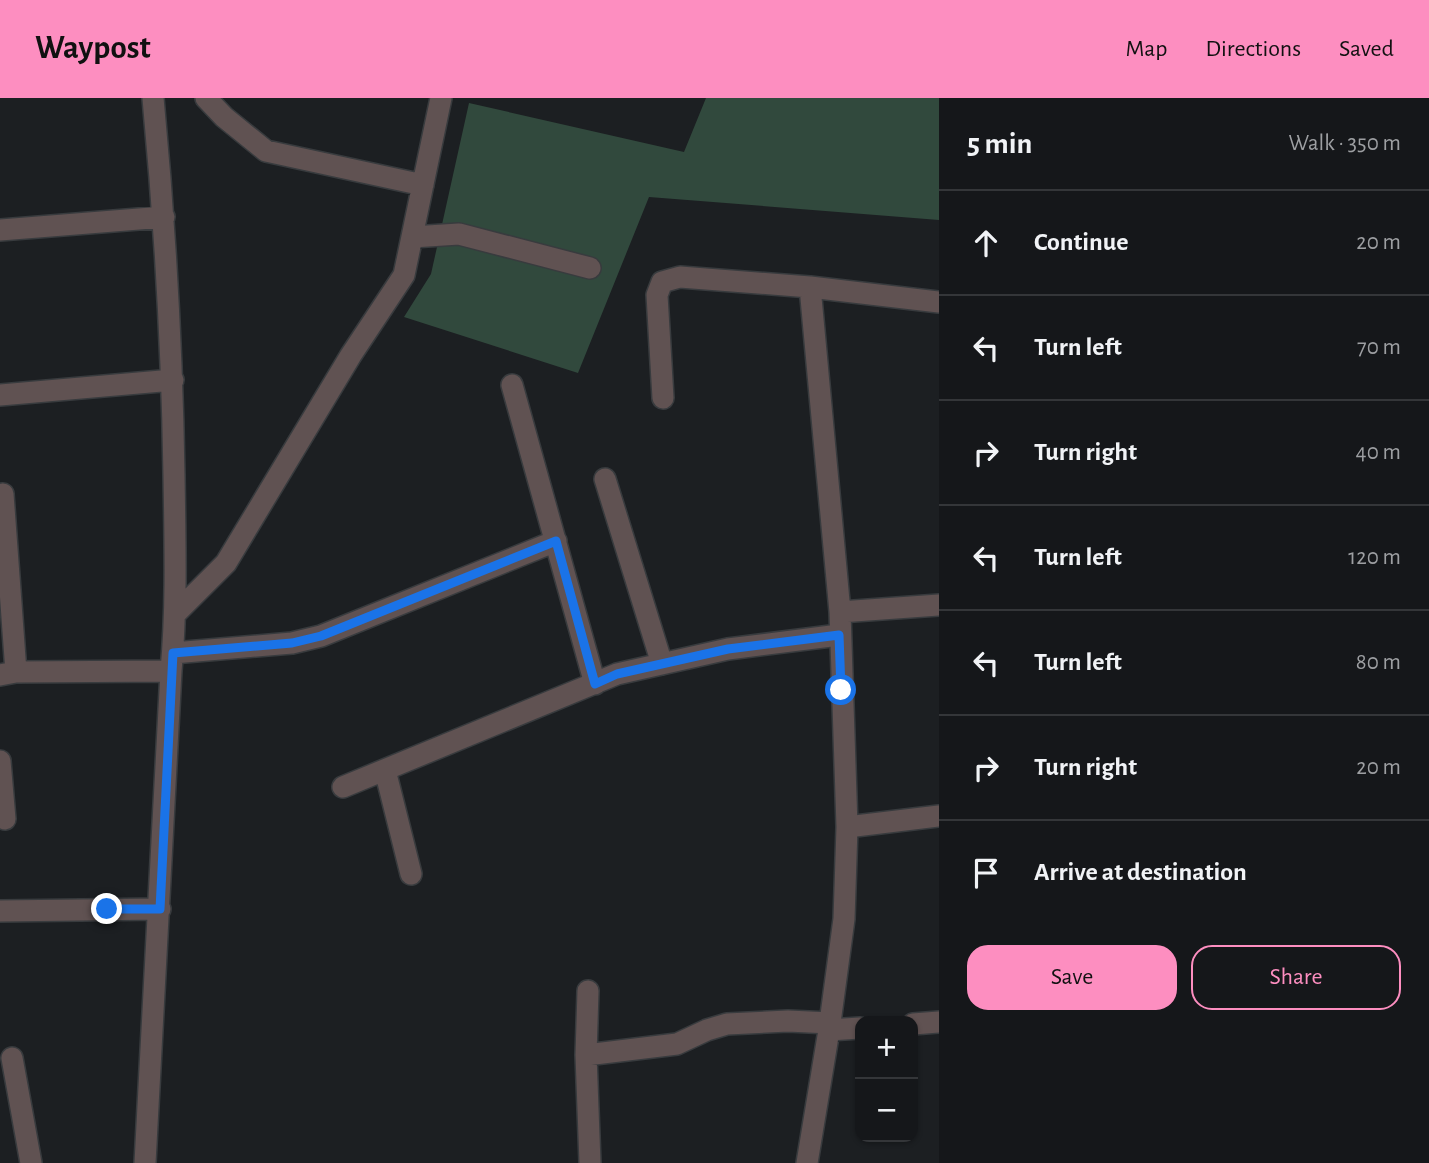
<!DOCTYPE html>
<meta charset="utf-8">
<style>
:root{--surface:#15171a;--page:#222427;--text:#f1f3f6;--muted:#9d9fa2;--line:#343639;--accent:#fd8ec0}
body{margin:0;font-family:"Alegreya Sans",sans-serif;background:var(--page);color:var(--text)}
.controls{position:absolute;right:21px;bottom:21px;display:grid;overflow:hidden;border-radius:14px;box-shadow:0 2px 5px #0004}
.controls button{width:63px;height:63px;display:grid;place-items:center;padding:0;border:0;border-bottom:2px solid var(--line);background:var(--surface);color:var(--text);font:35px sans-serif}
.stop{position:absolute;width:21px;height:21px;margin:-16px;border:5px solid #1a73e8;border-radius:50%;background:#fff}
.stop.end{background:#1a73e8;border-color:#fff;box-shadow:0 2px 7px #0008}
.list{margin:0;padding:0;list-style:none}
h2{display:flex;justify-content:space-between;align-items:center;height:91px;margin:0;padding:0 28px;font-size:30px}
h2 small{font-size:23px;font-weight:400;color:var(--muted)}
.list li{display:grid;grid-template-columns:46px 1fr auto;gap:21px;align-items:center;box-sizing:border-box;height:105px;padding:0 28px;border-top:2px solid var(--line)}
.list b{display:block;font-size:26px;white-space:nowrap}
.list em{font-size:23px;font-style:normal;color:var(--muted)}
.actions{display:flex;gap:14px;padding:21px 28px}
.actions a{flex:1;padding:16px 0;border:2px solid var(--accent);border-radius:21px;text-align:center;font-size:24px;color:var(--accent)}
.actions .main{background:var(--accent);color:#111}
.icon{flex:none;width:38px;height:38px;fill:none;stroke:currentColor;stroke-width:2;stroke-linecap:round;stroke-linejoin:round}
.map{position:relative;flex:none;width:939px;height:1065px;overflow:hidden}
header{display:flex;align-items:center;gap:42px;box-sizing:border-box;height:98px;padding:0 35px;background:var(--accent);color:#111}
header strong{font-size:33px}
nav{display:flex;gap:38px;margin-inline-start:auto;font-size:24px}
main{display:flex}
aside{flex:1;background:var(--surface)}
.map>svg:first-child{display:block}
.green{fill:#31493d}
.lines{fill:none;stroke-linecap:round;stroke-linejoin:round}
.minor-casing{stroke:#383b3e;stroke-width:24}
.minor{stroke:#605252;stroke-width:21}
.route{stroke:#1a73e8;stroke-width:9}
</style>
<header>
<strong>Waypost</strong>
<nav><a>Map</a><a>Directions</a><a>Saved</a></nav>
</header>
<main>
<div class="map">
<svg width="939" height="1065" viewBox="0 0 939 1065">
<rect width="100%" height="100%" fill="#1c1f22"/>
<path class="green" d="M706,0H939V122L649,99L578,275L404,219L431,176L469,5L684,54Z"/>
<g class="lines">
<g class="minor-casing">
<path id="minor" d="M206,0L224,19L266,53L423,87
M0,132L164,119
M412,139L459,136L590,170
M512,287L595,586
M0,297L173,282
M663,300L657,197L662,184L680,179L810,189L939,204
M605,381L662,566
M3,396L16,574
M840,514L939,507
M176,515L226,465L351,257L404,177L441,0
M173,555L292,545L321,538L556,443
M0,577L16,574L171,573
M0,663L5,721
M385,672L411,776
M343,689L617,576L728,551L839,537
M847,729L939,718
M0,813L160,811
M588,893L586,957L590,1065
M913,926L939,924
M829,932L860,930
M586,957L677,946L707,932L727,926L788,923L830,925
M12,960L31,1065
M145,1065L171,573C177,508 175,443 174,377C172,251 165,126 153,0
M807,1065L829,932L844,821L847,729L840,514L810,189"/>
</g>
<use href="#minor" class="minor"/>
</g>
<g class="lines">
<path class="route" d="M107,811H160L173,555L292,545L321,538L556,443L595,586L617,576L728,551L839,537L841,592"/>
</g>
</svg>
<div class="controls">
<button>+</button>
<button>−</button>
</div>
<div class="stop" style="left:841px;top:592px"></div>
<div class="stop end" style="left:107px;top:811px"></div>
</div>
<aside>
<h2>5 min<small>Walk · 350 m</small></h2>
<ul class="list">
<li><svg class="icon" aria-label="ahead" viewBox="0 0 24 24"><path d="M12 20V5M6 11l6-6 6 6"/></svg><div><b>Continue</b></div><em>20 m</em></li>
<li><svg class="icon" aria-label="left" viewBox="0 0 24 24"><path d="M17 20v-9H6M10 6l-5 5 5 5"/></svg><div><b>Turn left</b></div><em>70 m</em></li>
<li><svg class="icon" aria-label="right" viewBox="0 0 24 24"><path d="M7 20v-9h11M14 6l5 5-5 5"/></svg><div><b>Turn right</b></div><em>40 m</em></li>
<li><svg class="icon" aria-label="left" viewBox="0 0 24 24"><path d="M17 20v-9H6M10 6l-5 5 5 5"/></svg><div><b>Turn left</b></div><em>120 m</em></li>
<li><svg class="icon" aria-label="left" viewBox="0 0 24 24"><path d="M17 20v-9H6M10 6l-5 5 5 5"/></svg><div><b>Turn left</b></div><em>80 m</em></li>
<li><svg class="icon" aria-label="right" viewBox="0 0 24 24"><path d="M7 20v-9h11M14 6l5 5-5 5"/></svg><div><b>Turn right</b></div><em>20 m</em></li>
<li><svg class="icon" aria-label="arrive" viewBox="0 0 24 24"><path d="M6 21V4h12l-3 4 3 4H6"/></svg><div><b>Arrive at destination</b></div></li>
</ul>
<div class="actions"><a class="main">Save</a><a>Share</a></div>
</aside>
</main>
